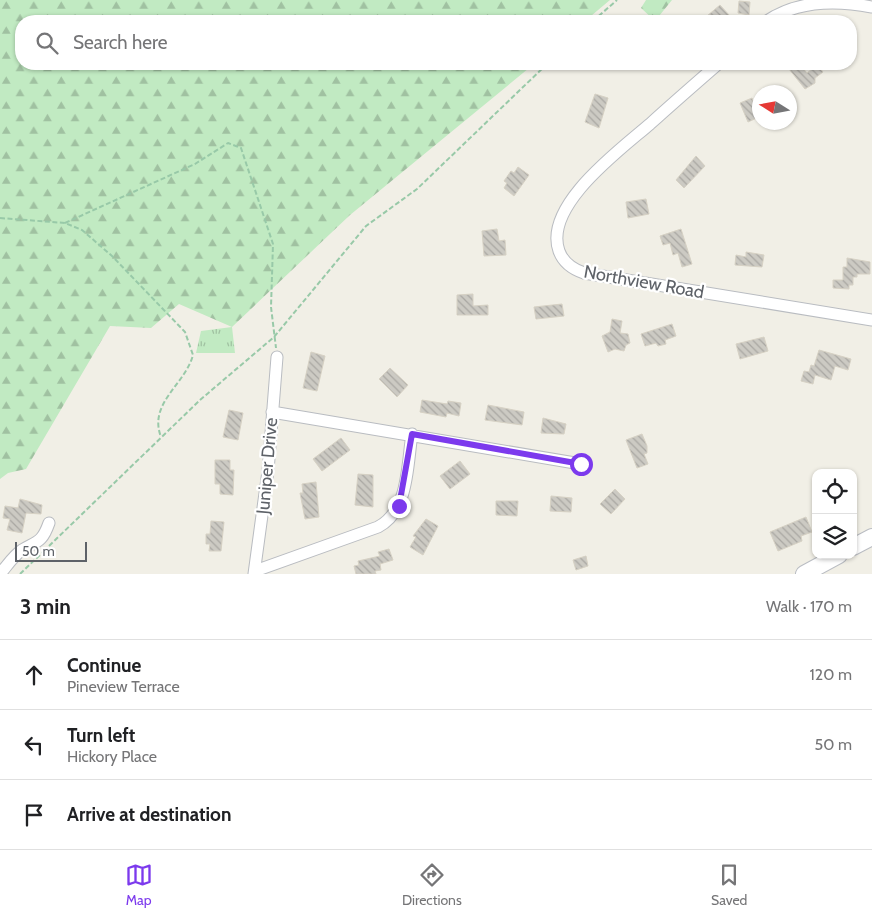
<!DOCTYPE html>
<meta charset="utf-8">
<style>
:root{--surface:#fff;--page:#f6f6f6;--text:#202124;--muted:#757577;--line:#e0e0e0;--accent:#7c3aed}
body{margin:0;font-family:Cabin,sans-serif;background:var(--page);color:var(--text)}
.controls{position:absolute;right:15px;bottom:15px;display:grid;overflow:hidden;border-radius:10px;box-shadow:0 1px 4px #0004}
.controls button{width:45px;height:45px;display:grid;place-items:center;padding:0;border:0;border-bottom:1px solid var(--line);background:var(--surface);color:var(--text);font:25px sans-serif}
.compass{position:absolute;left:752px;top:85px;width:45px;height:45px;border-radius:50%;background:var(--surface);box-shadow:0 1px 4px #0004;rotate:281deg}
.scale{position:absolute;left:15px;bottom:12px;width:72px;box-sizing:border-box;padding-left:5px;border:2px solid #5e6268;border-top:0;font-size:14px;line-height:18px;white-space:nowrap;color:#5e6268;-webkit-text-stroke:4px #fff;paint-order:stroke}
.stop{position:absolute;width:15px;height:15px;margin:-11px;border:4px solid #7c3aed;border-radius:50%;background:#fff}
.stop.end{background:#7c3aed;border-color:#fff;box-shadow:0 1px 5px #0008}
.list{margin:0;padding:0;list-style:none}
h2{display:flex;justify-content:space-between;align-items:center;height:65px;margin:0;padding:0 20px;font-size:21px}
h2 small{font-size:16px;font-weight:400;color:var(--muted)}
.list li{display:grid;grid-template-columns:32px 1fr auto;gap:15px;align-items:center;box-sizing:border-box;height:70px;padding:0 20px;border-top:1px solid var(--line)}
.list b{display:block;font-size:19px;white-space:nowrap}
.list p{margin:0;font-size:16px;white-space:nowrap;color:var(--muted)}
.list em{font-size:16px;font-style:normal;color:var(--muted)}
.icon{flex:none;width:28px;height:28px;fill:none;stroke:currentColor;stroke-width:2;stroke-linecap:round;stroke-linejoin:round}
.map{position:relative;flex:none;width:872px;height:574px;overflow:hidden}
.search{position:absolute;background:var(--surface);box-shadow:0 1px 4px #0004;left:15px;right:15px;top:15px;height:55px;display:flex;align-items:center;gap:12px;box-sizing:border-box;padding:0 18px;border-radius:20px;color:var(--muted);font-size:19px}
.sheet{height:275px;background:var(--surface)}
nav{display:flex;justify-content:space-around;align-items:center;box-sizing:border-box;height:70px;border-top:1px solid var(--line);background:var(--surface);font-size:14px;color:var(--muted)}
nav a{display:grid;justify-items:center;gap:2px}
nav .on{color:var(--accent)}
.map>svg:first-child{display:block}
.grass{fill:url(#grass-tufts)}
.forest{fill:url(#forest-firs)}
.building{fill:url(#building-back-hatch);stroke:#d6d1c4}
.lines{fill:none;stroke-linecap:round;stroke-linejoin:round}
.street-casing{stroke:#b9bcc1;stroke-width:13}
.secondary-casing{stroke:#babdc3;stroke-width:18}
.path{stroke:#98c9a8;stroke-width:2;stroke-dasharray:5 2.5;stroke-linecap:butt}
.street{stroke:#fff;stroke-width:11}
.secondary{stroke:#fff;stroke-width:16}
.route{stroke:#7c3aed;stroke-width:6}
.labels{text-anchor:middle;stroke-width:4.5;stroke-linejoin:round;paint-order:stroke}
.street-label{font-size:18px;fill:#5e6268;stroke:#fff}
</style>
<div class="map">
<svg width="872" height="574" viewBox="0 0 872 574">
<defs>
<pattern id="grass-tufts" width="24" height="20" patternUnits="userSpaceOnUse" patternTransform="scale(1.25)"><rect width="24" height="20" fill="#c1eac2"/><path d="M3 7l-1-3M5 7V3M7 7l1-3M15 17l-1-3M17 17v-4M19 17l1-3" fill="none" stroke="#a0c1a1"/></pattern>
<pattern id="forest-firs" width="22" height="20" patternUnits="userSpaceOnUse" patternTransform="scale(1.25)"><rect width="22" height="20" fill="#c1eac2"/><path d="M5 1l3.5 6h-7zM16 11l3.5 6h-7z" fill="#a0c1a1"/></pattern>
<pattern id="building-back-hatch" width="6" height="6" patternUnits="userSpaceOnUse" patternTransform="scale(1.25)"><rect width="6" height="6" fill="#cccac3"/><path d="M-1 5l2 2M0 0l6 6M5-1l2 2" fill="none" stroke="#a9a7a2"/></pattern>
</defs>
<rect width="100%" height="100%" fill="#f1efe6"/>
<path class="grass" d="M232,327L235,353H196L201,331Z"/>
<path class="forest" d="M0,0H610L585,21H21V64H534L350,215L232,327L179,304L151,328L110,326L26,469L8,473L0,479Z
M646,0H672L655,21L641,8Z"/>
<path class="building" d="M739,1L750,2L749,15L738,13Z
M720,5L730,16L725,21H712L707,16Z
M785,64H799L807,73L817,65L823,72L815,78V83L805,89Z
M595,94L608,98L599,128L585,122Z
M752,98L759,117L748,122L740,103Z
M696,156L705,166L684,188L676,180Z
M518,167L529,175L514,196L504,188L507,183L504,181L511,171L514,173Z
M646,199L649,214L628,218L626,202Z
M497,229L499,241L505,240L506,255L484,256L482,231Z
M681,229L692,264L682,267L678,253L673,255L670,243L663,245L660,236Z
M746,252L764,255L762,267L735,265L736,255L746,257Z
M847,258L870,262V274H857V277H853V285H849V289L833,288V280H843V267H847Z
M473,294V306L488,305V315H457V295Z
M562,304L564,316L536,319L534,307Z
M612,319L622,321L620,333L628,334L630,343L626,345L624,351L615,349L608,352L602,336L610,332Z
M672,324L676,336L665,340L666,344L658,346L656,343L645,346L641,334Z
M764,337L768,351L740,359L736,344Z
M819,350L851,359L848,370L835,366L831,380L815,375L813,384L801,381L804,371L809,372L811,365L814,366Z
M311,352L325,356L317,391L303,388Z
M390,368L408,385L397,397L379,379Z
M422,400L447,404L448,401L461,403L459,416L447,413L446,417L420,412Z
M488,405L524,412L522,425L485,420Z
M229,410L243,413L238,440L223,437Z
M543,418L566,424L564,434L541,433Z
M642,434L647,446V453L644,454L648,464L637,468L626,440Z
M341,438L350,450L322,471L313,459Z
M215,460H230V470H234L233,495L220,494V484H215Z
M460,461L470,474L450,489L440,476Z
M358,474L373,475V507L355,505Z
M316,482L319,517L305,519L300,493H303L302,484Z
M615,489L625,499L611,514L600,504Z
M551,496L572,498L571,512L550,511Z
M20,499L42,505L41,514L26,513L22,533L7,530L10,519L3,518L5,506L18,508Z
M496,501H518L517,516L496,515Z
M806,517L812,532L801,536L802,541L778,551L770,532Z
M426,519L438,526L423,555L410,547L416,537L413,536Z
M211,521L224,522L221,551H209L210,544H206V534H210Z
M389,549L393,560L380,564L381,570L375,571L376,574H356L354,566L359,565L358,561L380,556L378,552Z
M586,556L588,566L576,570L573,560Z"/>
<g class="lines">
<g class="street-casing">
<path id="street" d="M767,21C798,0 836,0 872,7
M718,64C695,84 672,104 650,124C620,150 543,206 559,251C563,262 572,269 584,273L872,320
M272,412L581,464
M255,571L378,527C409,511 407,465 412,434
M0,574C7,566 13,556 22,550C37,541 42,543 49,523
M254,574L268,471L277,357"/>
</g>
<g class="secondary-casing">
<path id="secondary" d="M853,547L872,537
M804,574L839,555"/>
</g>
<path class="path" d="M593,21L617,0
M0,218L65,223L82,230L112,256L185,332L193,355C185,385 148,403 161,437
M65,223L195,164L228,143L241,148L273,244L271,307L276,348
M49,546L200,400L274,337L366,226L417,189L547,64
M20,574L45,550"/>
<use href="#street" class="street"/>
<use href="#secondary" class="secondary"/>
</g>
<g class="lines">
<path class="route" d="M399,506L412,434L581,464"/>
</g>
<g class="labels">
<g class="street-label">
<text transform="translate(644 282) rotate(10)" y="6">Northview Road</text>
<text transform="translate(267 466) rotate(-85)" y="6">Juniper Drive</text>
</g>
</g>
</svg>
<div class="controls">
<button><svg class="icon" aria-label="locate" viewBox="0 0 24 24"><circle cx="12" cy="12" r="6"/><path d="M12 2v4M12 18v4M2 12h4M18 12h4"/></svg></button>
<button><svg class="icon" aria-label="layers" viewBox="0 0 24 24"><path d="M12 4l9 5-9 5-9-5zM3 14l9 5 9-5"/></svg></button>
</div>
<svg class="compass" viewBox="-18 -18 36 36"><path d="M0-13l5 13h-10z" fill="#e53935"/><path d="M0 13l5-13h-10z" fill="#757577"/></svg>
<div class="scale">50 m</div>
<div class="stop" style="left:581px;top:464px"></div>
<div class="stop end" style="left:399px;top:506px"></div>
<div class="search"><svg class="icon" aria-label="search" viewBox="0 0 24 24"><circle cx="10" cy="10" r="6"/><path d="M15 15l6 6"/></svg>Search here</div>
</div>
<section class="sheet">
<h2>3 min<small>Walk · 170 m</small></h2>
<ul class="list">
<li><svg class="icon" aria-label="ahead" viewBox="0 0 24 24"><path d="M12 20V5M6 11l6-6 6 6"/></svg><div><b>Continue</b><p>Pineview Terrace</p></div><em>120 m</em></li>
<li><svg class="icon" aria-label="left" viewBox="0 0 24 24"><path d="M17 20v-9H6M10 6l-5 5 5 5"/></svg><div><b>Turn left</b><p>Hickory Place</p></div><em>50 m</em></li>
<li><svg class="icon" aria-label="arrive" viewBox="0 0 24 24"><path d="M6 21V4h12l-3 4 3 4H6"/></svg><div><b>Arrive at destination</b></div></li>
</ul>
</section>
<nav>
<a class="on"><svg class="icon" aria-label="map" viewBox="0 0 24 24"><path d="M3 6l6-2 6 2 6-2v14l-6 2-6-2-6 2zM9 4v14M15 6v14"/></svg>Map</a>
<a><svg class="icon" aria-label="directions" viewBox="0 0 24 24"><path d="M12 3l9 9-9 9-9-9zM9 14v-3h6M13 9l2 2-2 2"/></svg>Directions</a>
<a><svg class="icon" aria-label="saved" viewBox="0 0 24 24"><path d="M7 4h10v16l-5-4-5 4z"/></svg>Saved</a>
</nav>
